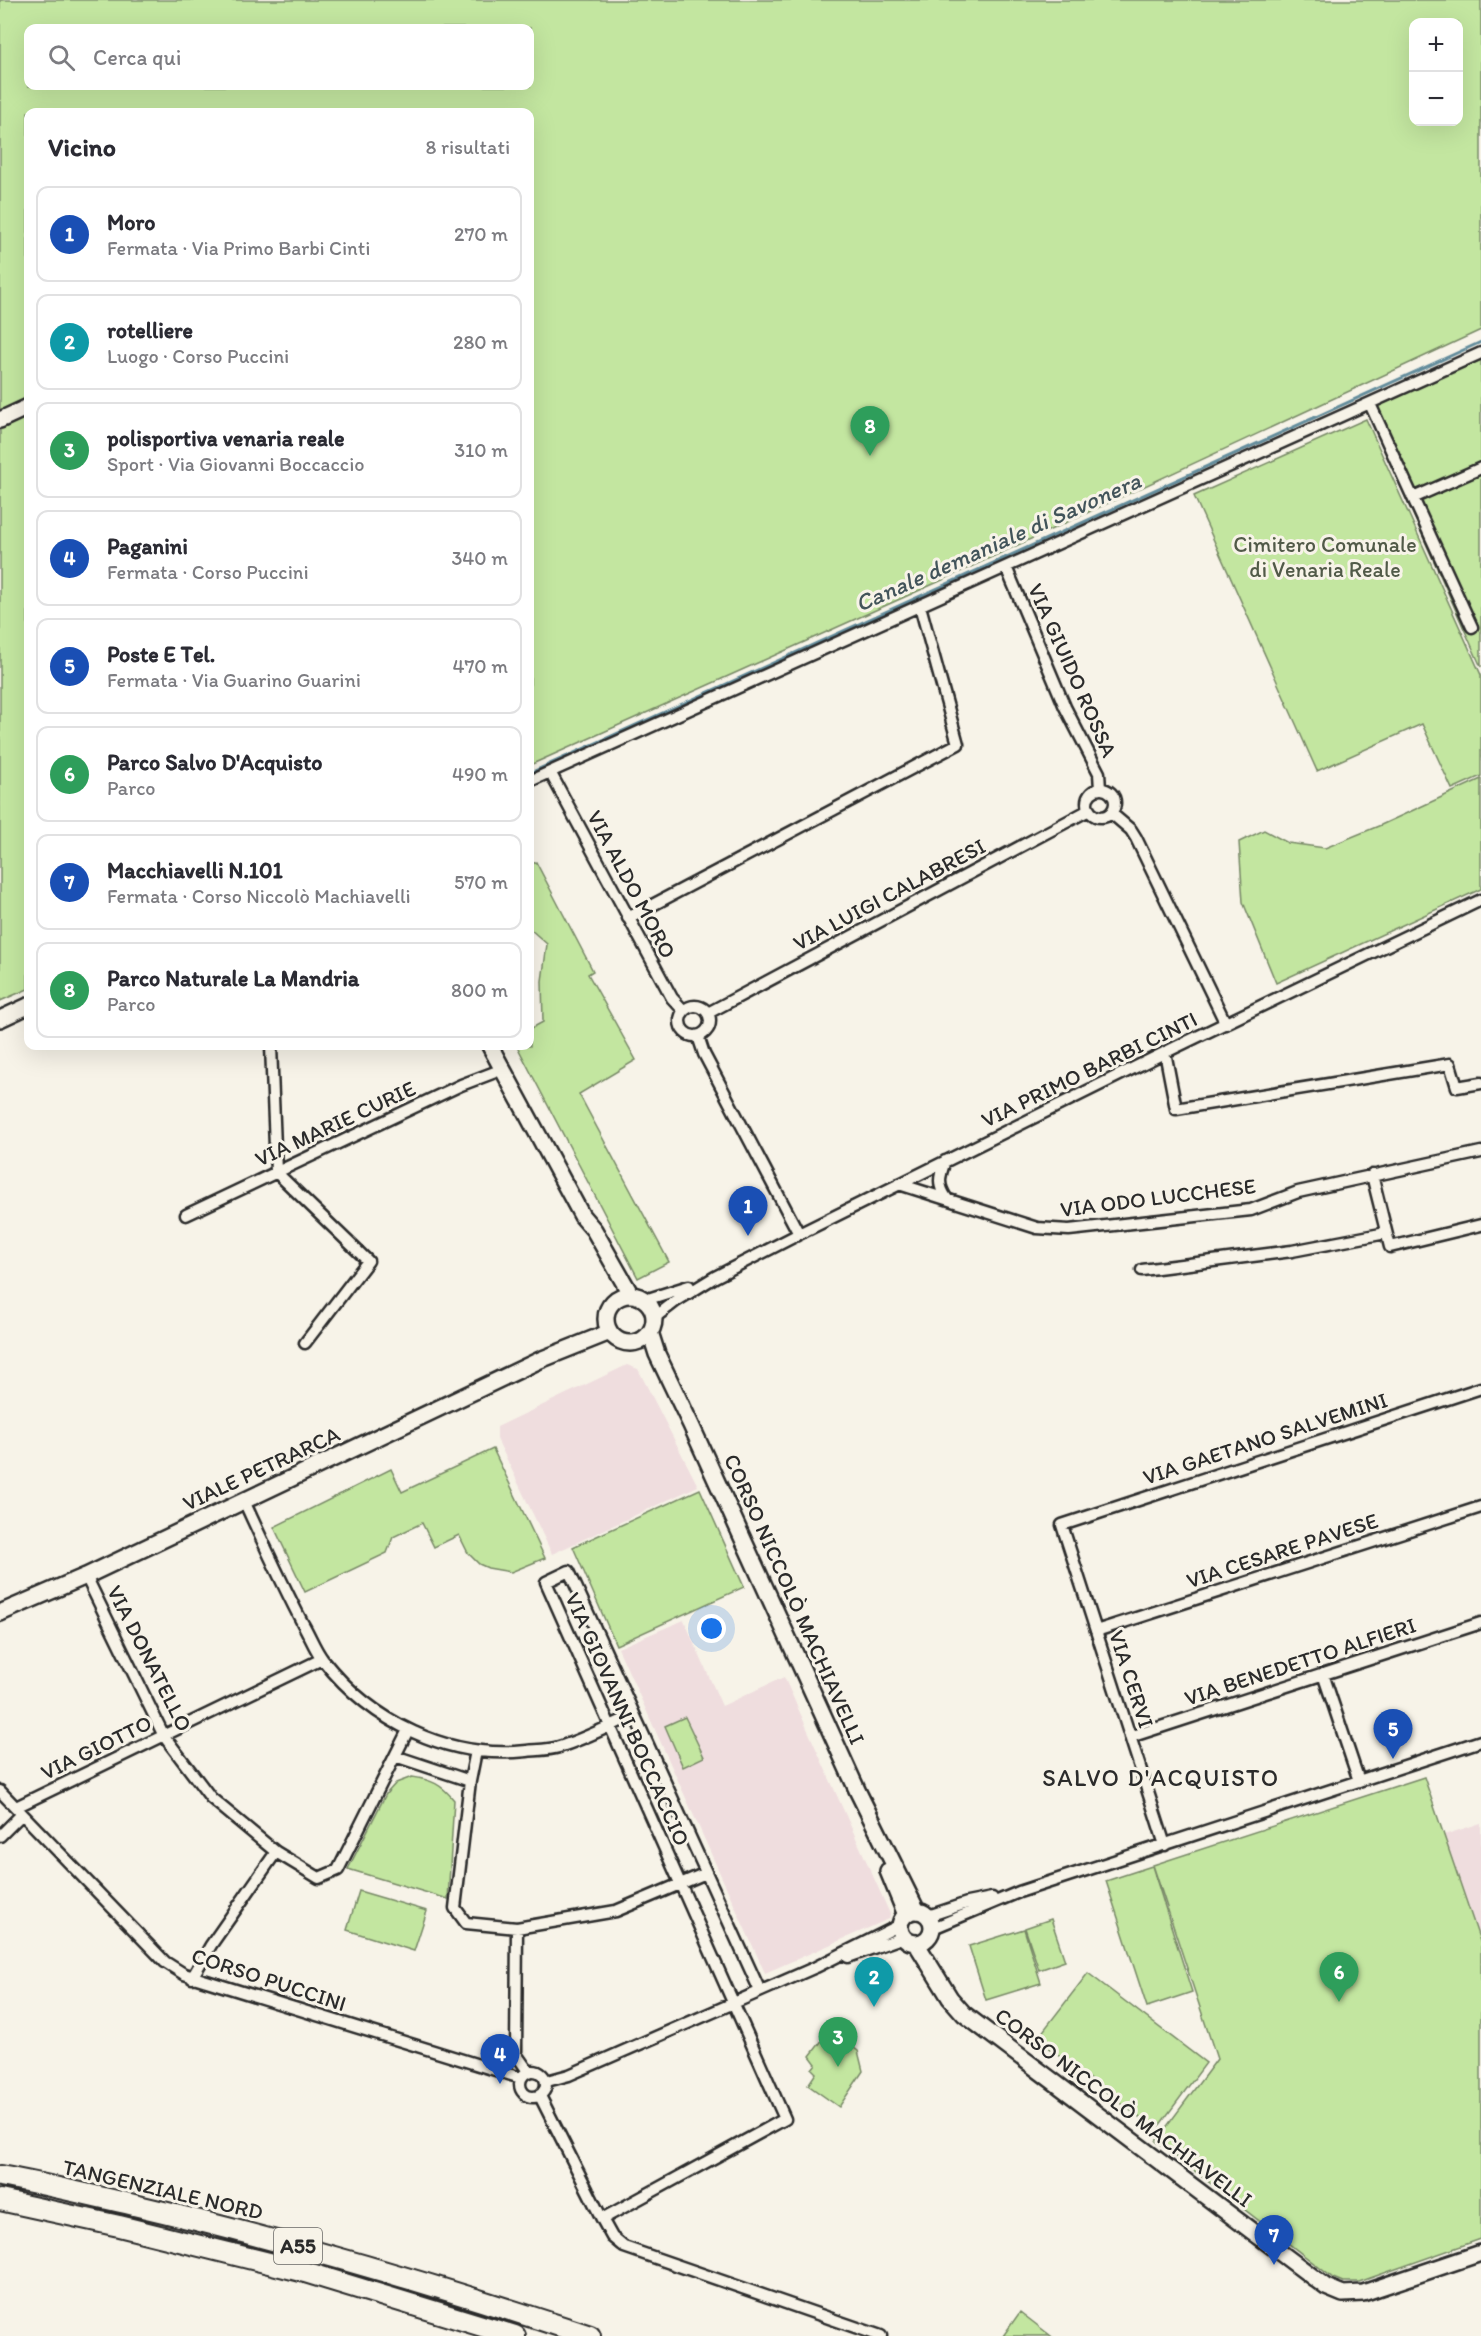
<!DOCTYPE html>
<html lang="it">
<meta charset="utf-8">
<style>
:root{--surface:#fff;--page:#f7f7f7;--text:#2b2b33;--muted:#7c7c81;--line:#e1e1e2;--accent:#d1495b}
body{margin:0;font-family:Itim,sans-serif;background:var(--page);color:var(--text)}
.controls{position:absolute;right:18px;top:18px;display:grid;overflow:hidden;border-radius:12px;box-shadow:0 6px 24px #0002}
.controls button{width:54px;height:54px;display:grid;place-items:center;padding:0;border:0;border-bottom:2px solid var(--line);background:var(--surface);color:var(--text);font:30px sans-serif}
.you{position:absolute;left:712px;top:1629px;width:21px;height:21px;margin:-15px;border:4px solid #fff;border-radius:50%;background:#1a73e8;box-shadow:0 0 0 9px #1a73e833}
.badge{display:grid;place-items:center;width:39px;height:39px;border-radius:50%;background:var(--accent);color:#fff;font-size:20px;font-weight:700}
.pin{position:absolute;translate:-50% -50px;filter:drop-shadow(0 2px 3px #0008)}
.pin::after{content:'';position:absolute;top:32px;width:21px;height:18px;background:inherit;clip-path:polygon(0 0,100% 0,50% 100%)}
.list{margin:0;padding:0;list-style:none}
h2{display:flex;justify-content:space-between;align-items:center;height:78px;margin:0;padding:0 24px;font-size:26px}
h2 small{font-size:20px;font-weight:400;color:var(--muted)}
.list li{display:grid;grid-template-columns:39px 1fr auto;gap:18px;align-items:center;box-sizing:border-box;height:96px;margin:0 12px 12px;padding:0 12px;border:2px solid var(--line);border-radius:12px}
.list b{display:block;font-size:22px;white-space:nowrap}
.list p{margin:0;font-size:20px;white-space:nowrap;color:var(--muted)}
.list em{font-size:20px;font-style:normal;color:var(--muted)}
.icon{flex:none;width:33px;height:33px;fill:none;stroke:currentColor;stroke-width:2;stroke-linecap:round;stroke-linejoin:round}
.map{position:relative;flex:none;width:1481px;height:2336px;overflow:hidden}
.search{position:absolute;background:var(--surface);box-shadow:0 6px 24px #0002;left:24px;top:24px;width:510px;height:66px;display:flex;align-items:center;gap:15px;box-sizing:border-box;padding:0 21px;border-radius:12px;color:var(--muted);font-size:22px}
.panel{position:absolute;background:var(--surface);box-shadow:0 6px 24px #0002;left:24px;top:108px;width:510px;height:942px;border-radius:12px}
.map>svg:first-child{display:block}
.built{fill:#efddde}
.green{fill:#c3e6a0;stroke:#786;stroke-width:1.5;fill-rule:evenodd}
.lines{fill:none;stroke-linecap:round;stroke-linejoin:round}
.stream{stroke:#628c9c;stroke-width:3}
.street-casing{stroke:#2b2b2b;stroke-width:15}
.secondary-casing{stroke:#2b2b2b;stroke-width:20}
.highway-casing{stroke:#2b2b2b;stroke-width:24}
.street{stroke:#f7f3e8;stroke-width:10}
.secondary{stroke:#f7f3e8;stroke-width:15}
.highway{stroke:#f7f3e8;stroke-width:20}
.labels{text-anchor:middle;stroke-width:6;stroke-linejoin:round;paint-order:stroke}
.shield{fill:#f7f3e8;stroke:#686764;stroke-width:1.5}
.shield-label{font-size:21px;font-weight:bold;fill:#2b2b2b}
.park-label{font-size:22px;fill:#515a48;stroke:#f7f3e8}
.street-label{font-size:22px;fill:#2b2b2b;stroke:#f7f3e8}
.water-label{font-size:24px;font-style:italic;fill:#42545a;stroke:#f7f3e8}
.neighbourhood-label{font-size:24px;letter-spacing:1.5px;fill:#2b2b2b;stroke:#f7f3e8}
</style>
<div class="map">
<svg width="1481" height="2336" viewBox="0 0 1481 2336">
<rect width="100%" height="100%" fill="#f7f3e8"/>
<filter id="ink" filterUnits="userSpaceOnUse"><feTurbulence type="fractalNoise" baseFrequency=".0167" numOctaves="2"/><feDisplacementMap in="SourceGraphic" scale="12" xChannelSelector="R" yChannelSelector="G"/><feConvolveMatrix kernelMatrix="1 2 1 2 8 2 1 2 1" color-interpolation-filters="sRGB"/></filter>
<g filter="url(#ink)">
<path class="built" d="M627,1365L638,1369L698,1486L552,1554L497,1439V1427Z
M684,1620L722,1706L784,1677L890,1914L889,1919L765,1973L618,1648Z
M1481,1823V1944L1444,1835Z"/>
<path class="green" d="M0,0H1481V330L938,582L530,765V112H28V989L0,1001ZM1414,22H1458V122H1414ZM28,28H530V86H28Z
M1481,359V667L1367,411Z
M1366,419L1481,675V776L1452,789L1422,724L1317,771L1194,496Z
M1481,779V889L1276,983L1243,902L1239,842L1264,830L1288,843L1325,848L1381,825Z
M536,862L593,971L588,974L636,1060L579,1094L669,1262L638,1278L517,1046H530V1029L543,1022L542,981L547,944L530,929V865Z
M493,1449L545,1558L511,1572L488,1568L479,1564L468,1553L459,1535L434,1547L422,1523L393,1537L387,1553L305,1592L274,1527L391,1469L402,1492Z
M700,1489L744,1587L616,1645L573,1547Z
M685,1717L704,1757L683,1767L665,1726Z
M412,1777C432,1780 441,1784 454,1800L448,1899L348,1869L386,1794L396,1783Z
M1424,1777L1481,1944V2239L1359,2282H1343L1333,2278L1156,2141L1217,2059L1153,1865Z
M1152,1866L1192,1992L1147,2007L1106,1881Z
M359,1891L427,1911L414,1951L347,1930Z
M1051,1919L1065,1961L1039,1970L1025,1928Z
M1024,1929L1041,1983L986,2000L969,1946Z
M1088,1973L1206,2063L1156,2130L1037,2039Z
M830,2030L858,2051L863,2071L839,2107L808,2085L816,2073L812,2069L816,2064L810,2056Z
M1020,2312L1051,2336H1003Z"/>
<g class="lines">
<path class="stream" d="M530,773L1481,342
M0,1010L28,998"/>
<g class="street-casing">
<path id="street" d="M1370,404L1472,627
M1413,498L1481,468
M1006,567L1065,707L1099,773L1100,789
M550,772L672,998L684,1011
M530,781L1481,353
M1087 803a14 14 0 1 1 28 0a14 14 0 1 1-28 0Z
M1111,813L1131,830L1136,838L1226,1024
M628,918L958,744L920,606
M680 1021a15 15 0 1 1 30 0a15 15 0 1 1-30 0Z
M708,1013L1089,810
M698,1036L704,1054L799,1234
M271,1046L276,1172L368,1261L305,1343
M1165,1052L1176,1109L1450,1064L1457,1087L1481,1083
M945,1161C939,1177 937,1185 947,1199
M1372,1175L1390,1247L1481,1225
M899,1184L1037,1228L1069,1230L1251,1210L1298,1192L1481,1152
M186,1215L461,1085L503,1069
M1142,1270L1292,1251L1386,1233
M645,1300L689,1286
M654,1318L676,1301L715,1277L799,1234L1172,1049L1481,900
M244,1501C263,1542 282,1584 303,1624C310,1636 315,1650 323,1660C372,1722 448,1760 527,1751C537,1750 549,1750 559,1747C585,1739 609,1726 634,1715
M86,1576L164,1736L211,1798L276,1852L319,1878L338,1870L408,1730
M1096,1631L1481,1507
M1323,1674L1359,1781
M1130,1737L1481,1623
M476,1751L470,1781L455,1908L466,1923L517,1928L616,1911L706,1873
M395,1756L470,1781
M0,1791L165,1962L184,1974L521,2078
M16,1807L322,1659
M0,1836L22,1814
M1165,1845L1062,1525L1481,1388
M928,1916L967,1903L992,1898
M517,1928L516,2054L528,2071
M933,1928L1019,1892L1481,1741
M848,1957L904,1937
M192,1978L211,1945L276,1852
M520 2084a13 13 0 1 1 26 0a13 13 0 1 1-26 0Z
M547,2081L569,2075L816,1967L900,1925
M540,2096L602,2219L612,2237L624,2247L881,2336
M602,2219L785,2119L546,1582L569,1571L760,1991"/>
</g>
<g class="secondary-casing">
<path id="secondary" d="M0,420L28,407
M0,1019L28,1006
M490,1046L582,1216L594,1230L631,1295
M606 1319a24 24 0 1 1 48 0a24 24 0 1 1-48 0Z
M650,1332L657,1354L691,1425L858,1792L917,1911
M0,1613L86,1576L540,1360L610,1332
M888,1871L906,1915
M900 1927a16 16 0 1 1 32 0a16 16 0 1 1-32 0Z
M916,1943L950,1998L964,2014L1326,2287L1343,2294L1363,2293L1481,2253"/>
</g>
<g class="highway-casing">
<path id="highway" d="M0,2176C45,2184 89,2195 134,2205C288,2241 440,2286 590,2336
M0,2200L119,2226L305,2272L515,2336"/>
</g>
<use href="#street" class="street"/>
<use href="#secondary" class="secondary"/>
<use href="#highway" class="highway"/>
</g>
</g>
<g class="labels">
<rect class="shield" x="274" y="2228" width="48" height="36" rx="4.5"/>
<g class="shield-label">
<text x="298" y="2253">A55</text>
</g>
<g class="park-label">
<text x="1325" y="552">Cimitero Comunale<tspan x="1325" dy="25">di Venaria Reale</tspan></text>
</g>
<g class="street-label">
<text transform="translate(1073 670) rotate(66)" y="8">VIA GIUIDO ROSSA</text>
<text transform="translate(632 884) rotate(62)" y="8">VIA ALDO MORO</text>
<text transform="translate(889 894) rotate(-28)" y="8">VIA LUIGI CALABRESI</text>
<text transform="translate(1089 1069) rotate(-26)" y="8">VIA PRIMO BARBI CINTI</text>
<text transform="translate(335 1123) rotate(-25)" y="8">VIA MARIE CURIE</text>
<text transform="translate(1158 1197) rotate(-7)" y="8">VIA ODO LUCCHESE</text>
<text transform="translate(1265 1438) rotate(-18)" y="8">VIA GAETANO SALVEMINI</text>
<text transform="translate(261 1468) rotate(-25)" y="8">VIALE PETRARCA</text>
<text transform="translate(1282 1550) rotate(-18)" y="8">VIA CESARE PAVESE</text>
<text transform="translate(795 1599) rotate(66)" y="8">CORSO NICCOLÒ MACHIAVELLI</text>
<text transform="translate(150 1658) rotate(63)" y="8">VIA DONATELLO</text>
<text transform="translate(1300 1661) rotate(-18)" y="8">VIA BENEDETTO ALFIERI</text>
<text transform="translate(1132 1679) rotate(72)" y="8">VIA CERVI</text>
<text transform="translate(628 1719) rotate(66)" y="8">VIA GIOVANNI BOCCACCIO</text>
<text transform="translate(96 1747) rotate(-26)" y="8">VIA GIOTTO</text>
<text transform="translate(269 1979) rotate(18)" y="8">CORSO PUCCINI</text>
<text transform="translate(1124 2107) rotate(37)" y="8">CORSO NICCOLÒ MACHIAVELLI</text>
<text transform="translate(163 2189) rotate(13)" y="8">TANGENZIALE NORD</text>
</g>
<g class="water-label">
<text transform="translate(998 542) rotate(-24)" y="8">Canale demaniale di Savonera</text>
</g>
<g class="neighbourhood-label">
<text x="1161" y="1786">SALVO D'ACQUISTO</text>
</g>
</g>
</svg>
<div class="controls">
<button>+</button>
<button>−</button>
</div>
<div class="you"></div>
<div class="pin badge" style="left:748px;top:1236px;background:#1a4fb4">1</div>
<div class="pin badge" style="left:874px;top:2007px;background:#0f9aa8">2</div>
<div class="pin badge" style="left:838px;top:2067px;background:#2e9e5b">3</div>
<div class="pin badge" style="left:500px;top:2084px;background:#1a4fb4">4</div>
<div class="pin badge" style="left:1393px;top:1759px;background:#1a4fb4">5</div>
<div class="pin badge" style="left:1339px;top:2002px;background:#2e9e5b">6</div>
<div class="pin badge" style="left:1274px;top:2265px;background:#1a4fb4">7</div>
<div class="pin badge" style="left:870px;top:456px;background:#2e9e5b">8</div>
<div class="search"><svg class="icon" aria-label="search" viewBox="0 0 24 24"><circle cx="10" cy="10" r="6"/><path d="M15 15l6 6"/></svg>Cerca qui</div>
<section class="panel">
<h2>Vicino<small>8 risultati</small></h2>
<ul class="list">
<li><span class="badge" style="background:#1a4fb4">1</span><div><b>Moro</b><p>Fermata · Via Primo Barbi Cinti</p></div><em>270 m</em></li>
<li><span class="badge" style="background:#0f9aa8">2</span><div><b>rotelliere</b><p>Luogo · Corso Puccini</p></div><em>280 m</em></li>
<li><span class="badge" style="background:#2e9e5b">3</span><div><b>polisportiva venaria reale</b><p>Sport · Via Giovanni Boccaccio</p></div><em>310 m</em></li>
<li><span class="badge" style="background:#1a4fb4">4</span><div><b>Paganini</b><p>Fermata · Corso Puccini</p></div><em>340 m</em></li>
<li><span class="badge" style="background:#1a4fb4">5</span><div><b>Poste E Tel.</b><p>Fermata · Via Guarino Guarini</p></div><em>470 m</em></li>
<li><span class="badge" style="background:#2e9e5b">6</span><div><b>Parco Salvo D'Acquisto</b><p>Parco</p></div><em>490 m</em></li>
<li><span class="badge" style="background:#1a4fb4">7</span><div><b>Macchiavelli N.101</b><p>Fermata · Corso Niccolò Machiavelli</p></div><em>570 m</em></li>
<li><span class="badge" style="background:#2e9e5b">8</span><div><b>Parco Naturale La Mandria</b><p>Parco</p></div><em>800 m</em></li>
</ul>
</section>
</div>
